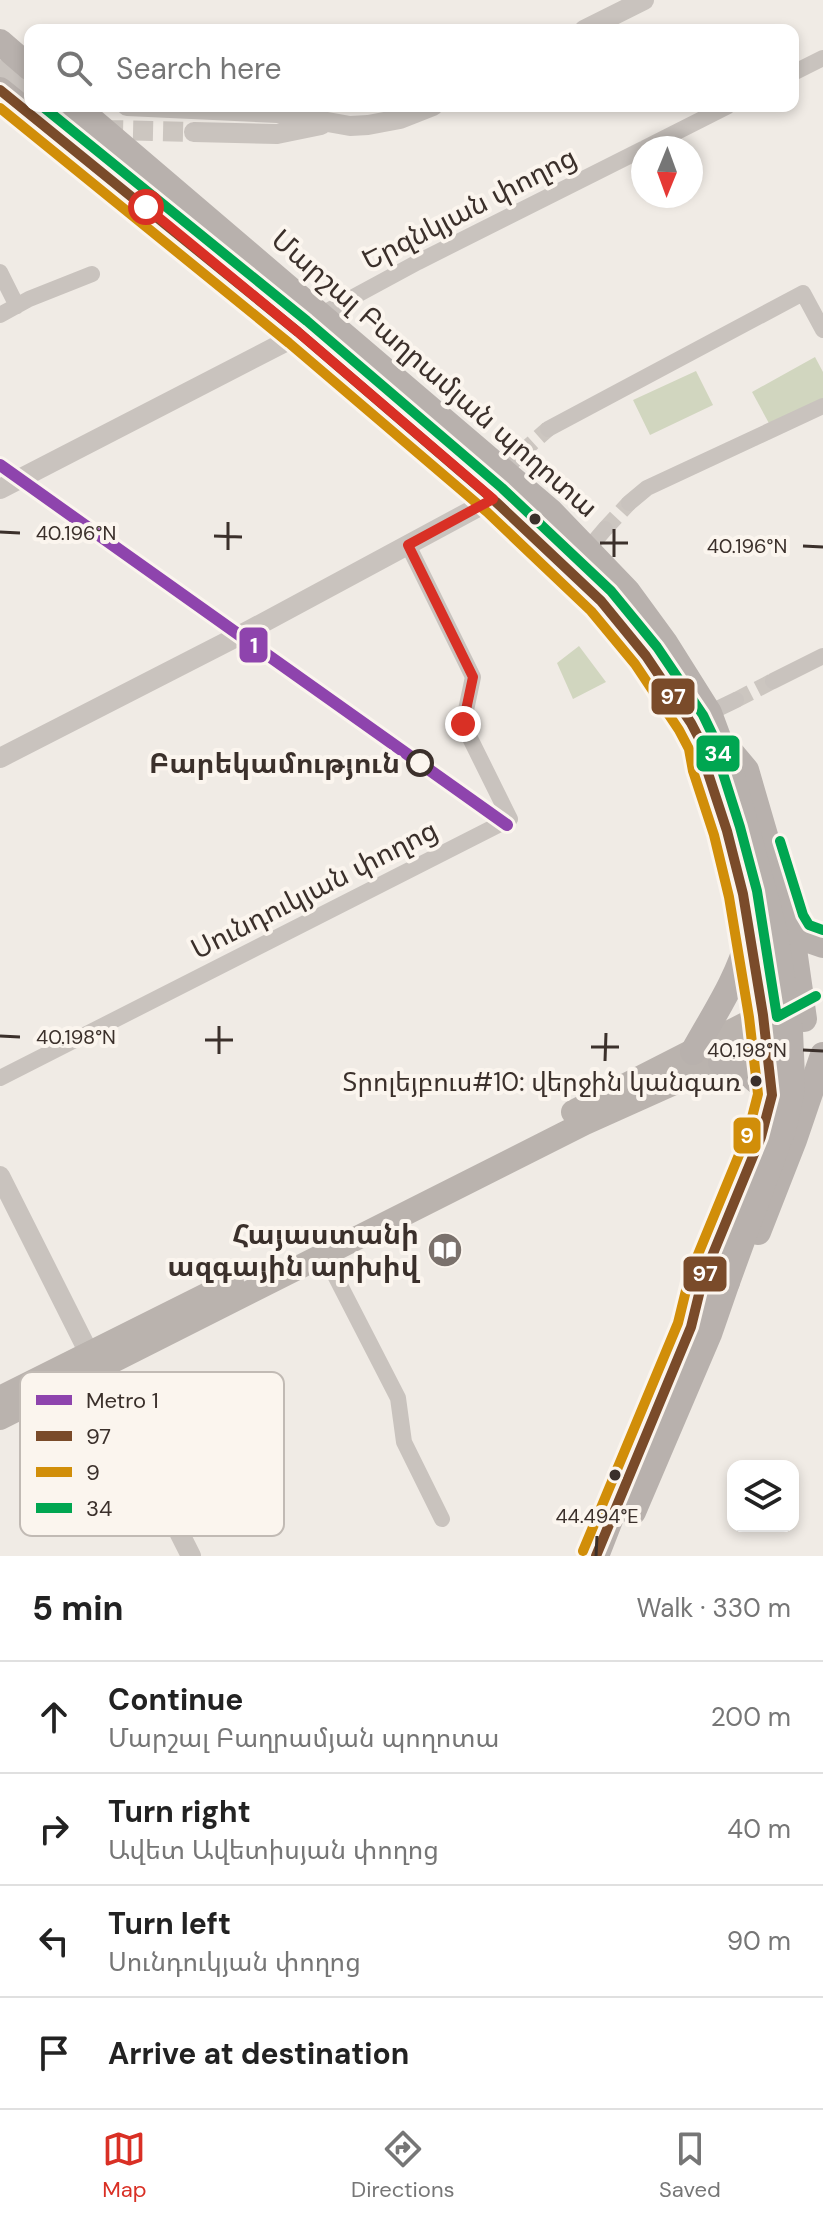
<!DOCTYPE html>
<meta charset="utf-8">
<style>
:root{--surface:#fff;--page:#f2f2f2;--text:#222;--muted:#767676;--line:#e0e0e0;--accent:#d93025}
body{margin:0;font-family:"DM Sans","Noto Sans Armenian",sans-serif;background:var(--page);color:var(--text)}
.controls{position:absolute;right:24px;bottom:24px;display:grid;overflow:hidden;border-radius:16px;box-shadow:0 4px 12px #0003}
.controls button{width:72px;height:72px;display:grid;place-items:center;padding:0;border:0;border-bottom:2px solid var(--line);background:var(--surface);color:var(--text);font:40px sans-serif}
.compass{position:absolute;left:631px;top:136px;width:72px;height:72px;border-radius:50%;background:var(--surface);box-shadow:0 4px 12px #0003;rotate:181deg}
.stop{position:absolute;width:24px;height:24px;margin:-18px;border:6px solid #d93025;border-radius:50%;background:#fff}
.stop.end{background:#d93025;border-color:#fff;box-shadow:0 2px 8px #0008}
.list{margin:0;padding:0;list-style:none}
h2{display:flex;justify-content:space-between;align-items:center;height:104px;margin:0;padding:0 32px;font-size:34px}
h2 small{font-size:26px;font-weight:400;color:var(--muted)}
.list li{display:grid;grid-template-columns:52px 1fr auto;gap:24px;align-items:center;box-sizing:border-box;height:112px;padding:0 32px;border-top:2px solid var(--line)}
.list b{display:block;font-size:30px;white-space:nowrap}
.list p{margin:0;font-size:26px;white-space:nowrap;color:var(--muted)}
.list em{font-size:26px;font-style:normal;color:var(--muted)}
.icon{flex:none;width:44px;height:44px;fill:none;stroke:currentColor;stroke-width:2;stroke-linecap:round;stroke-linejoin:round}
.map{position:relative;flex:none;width:823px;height:1556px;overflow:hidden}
.search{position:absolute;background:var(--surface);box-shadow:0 4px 12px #0003;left:24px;right:24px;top:24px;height:88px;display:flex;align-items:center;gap:20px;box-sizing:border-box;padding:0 28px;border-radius:16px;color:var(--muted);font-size:30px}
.sheet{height:552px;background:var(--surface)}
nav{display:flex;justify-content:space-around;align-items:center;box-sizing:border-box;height:112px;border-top:2px solid var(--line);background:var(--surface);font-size:22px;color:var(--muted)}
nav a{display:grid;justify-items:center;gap:4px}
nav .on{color:var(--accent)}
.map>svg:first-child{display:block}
.green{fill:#d1d6bf}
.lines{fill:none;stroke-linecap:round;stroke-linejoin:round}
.minor-tunnel{stroke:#ccc6c0;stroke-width:16;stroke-dasharray:16 8;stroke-linecap:butt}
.tertiary-tunnel{stroke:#ccc6c0;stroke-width:20;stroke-dasharray:20 10;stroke-linecap:butt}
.minor{stroke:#c9c3be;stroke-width:16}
.tertiary{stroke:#c9c3be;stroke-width:20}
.secondary{stroke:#bab3ae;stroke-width:24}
.primary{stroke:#b8b1ad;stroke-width:26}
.primary-bridge{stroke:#b8b1ad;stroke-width:26}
.bus-1-casing{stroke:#fbf5ee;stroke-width:16}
.bus-2-casing{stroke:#fbf5ee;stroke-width:16}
.bus-3-casing{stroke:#fbf5ee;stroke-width:16}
.bus-1{stroke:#7a4b2a;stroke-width:10}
.bus-2{stroke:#d18e09;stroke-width:10}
.bus-3{stroke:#00a651;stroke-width:10}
.metro-1-casing{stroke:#fbf5ee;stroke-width:18}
.metro-1{stroke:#8e44ad;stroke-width:12}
.route{stroke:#d93025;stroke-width:10}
.ticks{fill:none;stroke:#3b302b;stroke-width:3}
.bus-dot{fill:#3b302b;stroke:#fbf5ee;stroke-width:3}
.stop-dot{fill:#fbf5ee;stroke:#3b302b;stroke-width:4}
.labels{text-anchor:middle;stroke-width:8;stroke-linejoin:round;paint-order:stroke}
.bus-label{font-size:26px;fill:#3b302b;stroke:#fbf5ee;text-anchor:end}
.street-label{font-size:28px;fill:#3b302b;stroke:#fbf5ee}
.stop-label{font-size:28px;font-weight:bold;fill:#3b302b;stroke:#fbf5ee;text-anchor:end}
.poi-label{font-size:28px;font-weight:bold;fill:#3b302b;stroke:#fbf5ee;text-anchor:end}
.key{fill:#fbf5ee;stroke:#c1bab4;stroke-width:2}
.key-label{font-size:22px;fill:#3b302b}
.ticks-label{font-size:20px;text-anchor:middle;fill:#3b302b;stroke:#fbf5ee;stroke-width:8;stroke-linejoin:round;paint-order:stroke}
.line-badge{stroke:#fbf5ee;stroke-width:3}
.badge-label{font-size:22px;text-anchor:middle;font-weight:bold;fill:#fff}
</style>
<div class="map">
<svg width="823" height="1556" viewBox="0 0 823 1556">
<rect width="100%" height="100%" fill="#f0ebe5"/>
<path class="green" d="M815,357L823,372V399L771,427L752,392Z
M696,371L713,405L650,435L633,400Z
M579,646L606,682L573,699L557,663Z"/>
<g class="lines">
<path class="minor-tunnel" d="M521,453L548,429
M605,529L629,503
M736,700L773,681"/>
<path class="tertiary-tunnel" d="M48,106L72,119L108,130L194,132"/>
<path class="minor" d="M793,73L823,58
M645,148L728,106
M0,272L17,306
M0,315L29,299L92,274
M320,315L418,262L643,149
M548,429L803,293L823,330
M504,471L521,453
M629,503L647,488L823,406
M588,549L605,529
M773,681L823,656
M709,713L736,700
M0,1078L510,819L463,724L473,677L408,545
M324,1254L398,1398L404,1442L442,1519"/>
<path class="tertiary" d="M584,30L644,0
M0,70L30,95
M127,106L277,113L350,126L368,125L400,119L433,106
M194,132L277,134L321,125
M0,489L285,342L307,325
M0,758L248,631L493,499
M0,1176L191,1556"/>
<path class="secondary" d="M573,1112L763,1015
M0,1398L232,1282
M0,1418L585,1123L721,1062L766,1039"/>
<path class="primary" d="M0,42L30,68
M0,90L298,332L493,499L574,576L601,601L646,656L691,723L702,744L723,776
M75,106L551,512L627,591L665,643L709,713L729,767
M725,745L746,770L790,921L804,1019
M790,921L800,937L823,945
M693,1052C714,1014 738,979 749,937
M721,1062C742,1066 757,1080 772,1095
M758,1232L794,1140L823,1055
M691,1327L703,1278L761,1137L772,1095L763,1015L743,894L727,831L705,760
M633,1512L709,1334L727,1282
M596,1556L624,1484L699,1313"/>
<path class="primary-bridge" d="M727,1282L784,1126L791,1094L792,1077L790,1031L776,939L768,906L731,773"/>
<g class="bus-1-casing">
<path id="bus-1" d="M0,90L298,332L496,502L601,601L646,656L691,723L702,744L706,767L727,831L743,894L763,1015L772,1095L761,1137L703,1278L691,1327L596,1556"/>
</g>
<g class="bus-2-casing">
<path id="bus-2" d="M0,108L289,343L487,512L591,611L635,664L679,730L689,749L693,771L714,835L729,897L749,1017L758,1094L748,1133L690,1274L678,1323L583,1551"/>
</g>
<g class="bus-3-casing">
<path id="bus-3" d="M42,106L307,321L502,488L611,591L657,647L703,715L715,740L720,764L740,827L757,891L777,1017L816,996
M780,841L803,915L809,925L823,930"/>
</g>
<use href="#bus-1" class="bus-1"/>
<use href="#bus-2" class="bus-2"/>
<use href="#bus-3" class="bus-3"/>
<g class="metro-1-casing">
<path id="metro-1" d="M0,465L507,825"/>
</g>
<use href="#metro-1" class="metro-1"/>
</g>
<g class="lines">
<path class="route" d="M146,207L298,332L493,499L408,545L473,677L463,724"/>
</g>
<path class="ticks" d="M0,532L20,533M214,536L242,537M600,543H628M803,546L823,547M228,550V522M614,557V529M0,1036L20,1037M205,1040H233M591,1047H619M803,1050L823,1051M219,1054V1026M605,1061L606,1033M596,1556L597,1536"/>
<defs>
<g id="library-disc" transform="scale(1.8)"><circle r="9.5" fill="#7a716c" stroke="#fbf5ee"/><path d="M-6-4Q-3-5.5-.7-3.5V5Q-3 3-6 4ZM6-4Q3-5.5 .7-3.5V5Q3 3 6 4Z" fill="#fff"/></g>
</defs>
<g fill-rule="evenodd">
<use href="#library-disc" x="445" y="1250"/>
</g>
<g class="bus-dot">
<circle cx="535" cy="519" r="7"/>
<circle cx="756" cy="1081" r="7"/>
<circle cx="615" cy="1475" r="7"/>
</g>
<circle class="stop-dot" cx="420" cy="763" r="12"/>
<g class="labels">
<g class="bus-label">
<text x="741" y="1091">Տրոլեյբուս#10: վերջին կանգառ</text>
</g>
<g class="street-label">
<text transform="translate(469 208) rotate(-27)" y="10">Երզնկյան փողոց</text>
<text transform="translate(435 373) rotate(41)" y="10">Մարշալ Բաղրամյան պողոտա</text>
<text transform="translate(314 889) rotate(-27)" y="10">Սունդուկյան փողոց</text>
</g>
<g class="stop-label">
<text x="400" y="773">Բարեկամություն</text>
</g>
<g class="poi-label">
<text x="419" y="1244">Հայաստանի<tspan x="419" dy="32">ազգային արխիվ</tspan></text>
</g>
</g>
<rect x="20" y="1372" width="264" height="164" rx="12" class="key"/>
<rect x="36" y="1395" width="36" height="10" fill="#8e44ad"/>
<rect x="36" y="1431" width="36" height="10" fill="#7a4b2a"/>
<rect x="36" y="1467" width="36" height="10" fill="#d18e09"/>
<rect x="36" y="1503" width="36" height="10" fill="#00a651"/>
<g class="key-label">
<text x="86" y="1408">Metro 1</text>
<text x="86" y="1444">97</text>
<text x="86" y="1480">9</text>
<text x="86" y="1516">34</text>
</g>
<g class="ticks-label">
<text x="76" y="540">40.196°N</text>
<text x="747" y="553">40.196°N</text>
<text x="76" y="1044">40.198°N</text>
<text x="747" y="1057">40.198°N</text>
<text x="597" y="1523">44.494°E</text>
</g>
<g class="line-badge">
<rect x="238" y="626" width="31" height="38" rx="8" fill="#8e44ad"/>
<rect x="650" y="677" width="46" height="39" rx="8" fill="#7a4b2a"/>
<rect x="695" y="734" width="46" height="39" rx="8" fill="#00a651"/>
<rect x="732" y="1116" width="30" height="39" rx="8" fill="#d18e09"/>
<rect x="682" y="1255" width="46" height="38" rx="8" fill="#7a4b2a"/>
</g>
<g class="badge-label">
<text x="254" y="653">1</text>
<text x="673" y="704">97</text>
<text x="718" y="761">34</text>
<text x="747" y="1143">9</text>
<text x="705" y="1281">97</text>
</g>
</svg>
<div class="controls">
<button><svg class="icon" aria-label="layers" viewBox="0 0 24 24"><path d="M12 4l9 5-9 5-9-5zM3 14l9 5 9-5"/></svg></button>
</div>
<svg class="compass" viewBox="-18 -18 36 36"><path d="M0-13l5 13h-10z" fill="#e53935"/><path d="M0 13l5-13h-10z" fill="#767676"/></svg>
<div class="stop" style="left:146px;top:207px"></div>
<div class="stop end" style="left:463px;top:724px"></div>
<div class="search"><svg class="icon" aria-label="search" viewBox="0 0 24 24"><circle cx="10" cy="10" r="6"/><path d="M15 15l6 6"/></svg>Search here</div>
</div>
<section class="sheet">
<h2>5 min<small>Walk · 330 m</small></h2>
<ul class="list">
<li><svg class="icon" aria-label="ahead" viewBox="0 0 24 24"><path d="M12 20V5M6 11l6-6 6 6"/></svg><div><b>Continue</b><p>Մարշալ Բաղրամյան պողոտա</p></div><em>200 m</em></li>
<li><svg class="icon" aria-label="right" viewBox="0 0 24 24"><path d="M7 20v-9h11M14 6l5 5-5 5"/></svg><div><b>Turn right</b><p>Ավետ Ավետիսյան փողոց</p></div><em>40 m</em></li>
<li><svg class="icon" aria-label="left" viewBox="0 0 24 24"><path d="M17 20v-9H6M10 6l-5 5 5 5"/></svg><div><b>Turn left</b><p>Սունդուկյան փողոց</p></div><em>90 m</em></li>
<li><svg class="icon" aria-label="arrive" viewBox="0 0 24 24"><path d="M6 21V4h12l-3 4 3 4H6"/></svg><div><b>Arrive at destination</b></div></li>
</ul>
</section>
<nav>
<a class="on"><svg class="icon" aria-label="map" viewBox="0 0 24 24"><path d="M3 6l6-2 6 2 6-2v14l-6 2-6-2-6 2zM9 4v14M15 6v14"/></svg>Map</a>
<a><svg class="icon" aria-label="directions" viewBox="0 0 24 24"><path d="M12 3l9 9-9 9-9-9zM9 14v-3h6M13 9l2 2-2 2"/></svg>Directions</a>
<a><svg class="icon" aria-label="saved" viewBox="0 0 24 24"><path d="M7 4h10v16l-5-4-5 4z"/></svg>Saved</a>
</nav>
